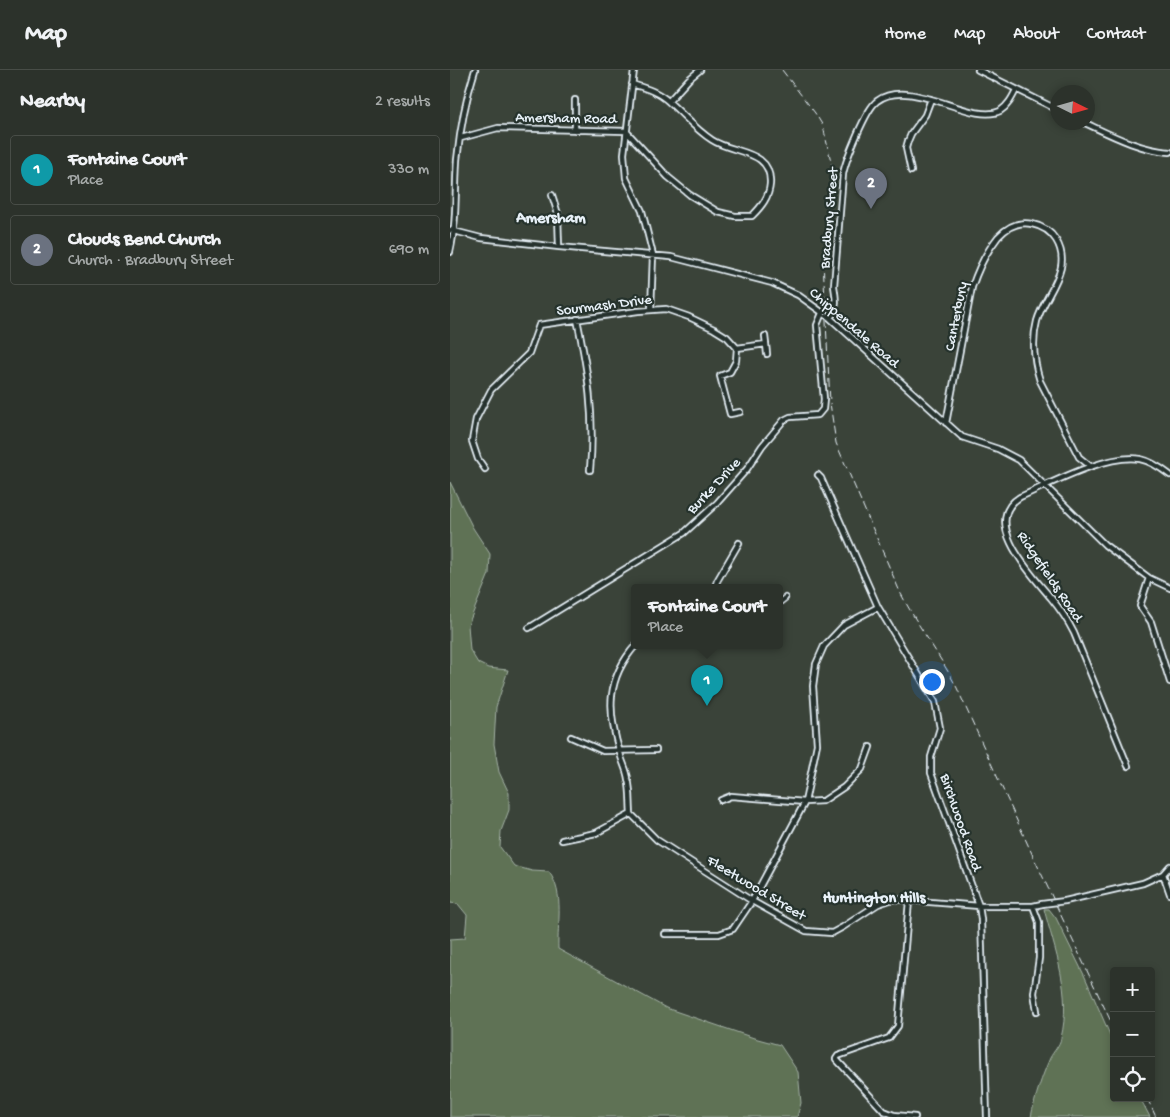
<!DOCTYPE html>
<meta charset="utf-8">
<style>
:root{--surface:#2c322b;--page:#383e37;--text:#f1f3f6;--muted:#a6aaa9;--line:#484d47;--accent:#ffd166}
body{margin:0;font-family:"Gochi Hand",sans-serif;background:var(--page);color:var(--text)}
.controls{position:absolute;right:15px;bottom:15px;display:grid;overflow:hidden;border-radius:5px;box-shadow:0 2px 8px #0003}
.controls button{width:45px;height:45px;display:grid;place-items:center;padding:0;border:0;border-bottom:1px solid var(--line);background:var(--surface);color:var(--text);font:25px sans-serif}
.compass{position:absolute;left:600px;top:15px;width:45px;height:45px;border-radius:50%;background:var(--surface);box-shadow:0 2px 8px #0003;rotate:95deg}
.you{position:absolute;left:481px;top:611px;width:18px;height:18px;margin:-12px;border:4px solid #fff;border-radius:50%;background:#1a73e8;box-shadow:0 0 0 8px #1a73e833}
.badge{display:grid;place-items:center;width:32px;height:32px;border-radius:50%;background:var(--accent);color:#fff;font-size:16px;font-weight:700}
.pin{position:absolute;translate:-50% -41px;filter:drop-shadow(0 1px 2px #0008)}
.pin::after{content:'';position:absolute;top:26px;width:18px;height:15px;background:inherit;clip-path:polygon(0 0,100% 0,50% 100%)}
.popup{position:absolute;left:181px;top:514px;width:152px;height:65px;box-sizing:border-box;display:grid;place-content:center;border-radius:5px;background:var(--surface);filter:drop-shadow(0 1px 4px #0005);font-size:16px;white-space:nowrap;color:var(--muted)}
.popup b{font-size:19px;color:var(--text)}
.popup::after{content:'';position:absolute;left:50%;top:100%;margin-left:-10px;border:10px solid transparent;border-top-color:var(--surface)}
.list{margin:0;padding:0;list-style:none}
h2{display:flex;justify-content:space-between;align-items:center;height:65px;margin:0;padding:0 20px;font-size:21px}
h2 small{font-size:16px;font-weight:400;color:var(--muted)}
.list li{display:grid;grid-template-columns:32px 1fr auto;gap:15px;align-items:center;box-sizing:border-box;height:70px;margin:0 10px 10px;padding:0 10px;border:1px solid var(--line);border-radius:5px}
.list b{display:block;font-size:19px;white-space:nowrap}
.list p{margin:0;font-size:16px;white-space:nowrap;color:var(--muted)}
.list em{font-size:16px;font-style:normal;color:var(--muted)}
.icon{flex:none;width:28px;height:28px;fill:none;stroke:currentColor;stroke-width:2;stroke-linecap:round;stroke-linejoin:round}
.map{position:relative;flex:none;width:720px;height:1047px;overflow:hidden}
header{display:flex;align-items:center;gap:30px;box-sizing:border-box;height:70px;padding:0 25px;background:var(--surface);border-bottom:1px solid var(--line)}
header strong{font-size:24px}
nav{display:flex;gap:28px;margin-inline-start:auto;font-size:18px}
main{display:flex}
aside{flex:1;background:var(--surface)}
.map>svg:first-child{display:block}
.green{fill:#5f7255;stroke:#a4b2a6}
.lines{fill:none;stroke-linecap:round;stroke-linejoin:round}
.minor-casing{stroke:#e8f1f8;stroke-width:8}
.minor{stroke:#26332d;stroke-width:4.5}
.rail{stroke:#e8f1f8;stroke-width:1;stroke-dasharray:8 4;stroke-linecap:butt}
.minor-bridge-casing{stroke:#e8f1f8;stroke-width:8;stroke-linecap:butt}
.minor-bridge{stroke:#26332d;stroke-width:4.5}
.labels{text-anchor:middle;stroke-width:4.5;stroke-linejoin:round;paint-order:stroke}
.street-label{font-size:15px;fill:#e8f1f8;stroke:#26332d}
.neighbourhood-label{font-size:16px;font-weight:bold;fill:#e8f1f8;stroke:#26332d}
</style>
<header>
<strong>Map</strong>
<nav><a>Home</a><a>Map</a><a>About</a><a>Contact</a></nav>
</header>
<main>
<aside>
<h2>Nearby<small>2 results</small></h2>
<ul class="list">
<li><span class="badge" style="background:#0f9aa8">1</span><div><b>Fontaine Court</b><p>Place</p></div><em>330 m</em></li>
<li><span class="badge" style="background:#6b7280">2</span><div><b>Clouds Bend Church</b><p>Church · Bradbury Street</p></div><em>690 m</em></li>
</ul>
</aside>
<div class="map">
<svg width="720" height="1047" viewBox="0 0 720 1047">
<rect width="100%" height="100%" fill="#3a4339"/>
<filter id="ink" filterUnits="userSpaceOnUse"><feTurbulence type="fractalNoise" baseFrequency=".02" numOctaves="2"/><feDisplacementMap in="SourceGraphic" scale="10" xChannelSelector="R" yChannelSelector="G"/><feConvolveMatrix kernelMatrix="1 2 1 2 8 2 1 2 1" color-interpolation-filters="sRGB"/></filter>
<g filter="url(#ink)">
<path class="green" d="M0,412L23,458L40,484L39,504L18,555L20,580L28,593L38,598L58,600L46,637L44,674L49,702L59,723V740L51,761L50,777L64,796L82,801L99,802C115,824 107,854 108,879L216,938L304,968L330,975L348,1002L351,1033L347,1047H0V869L15,868L17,845L8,834L0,833Z
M594,839H599L606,848L635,907L664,974V1028H690L700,1047H581C585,1027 592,1006 600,988C603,982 610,975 611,968C622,924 605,881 594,839Z"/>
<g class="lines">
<g class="minor-casing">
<path id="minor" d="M184,0L174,84L176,108L192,141L203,185L201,240
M528,0L608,40
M219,31L239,9L250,0
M633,52C661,65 689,80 720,82
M125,60V30
M11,68L48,58L176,61L218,107L240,125L268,142L285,146H302C312,136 319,127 320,114C322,79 283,84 262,70C245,59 234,45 219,32C209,22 195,18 182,14
M461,101L456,78L458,71L461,64L475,45L481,29
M102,125L108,144L109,177
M0,160L31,168L109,177L221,187L322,213L348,225L380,248L512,367L548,379L569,390L655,475L699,508L720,518
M0,182C7,152 5,121 7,90C10,60 16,28 25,0
M380,248C388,237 386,229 384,216L393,104C396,89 416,39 427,31C460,6 522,55 550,41C558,36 562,28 566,20
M127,249C138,302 145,346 140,400
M316,274L317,284
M287,278L286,291L280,302L270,306L280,344L290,342
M287,278L316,274L315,266
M496,353L522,217C528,199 536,182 548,167C557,157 568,151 582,154C592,156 601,162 606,170C624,199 595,223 587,251C582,270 584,292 590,311L629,387L640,396
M35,399L28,389L22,371L26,349L41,320L79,283L89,255L188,241L216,239L239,247L264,259L277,267L287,278
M368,405L371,408L428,537L485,632L490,658L481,687V703L529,836L531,849L537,1047
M699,508L690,536L701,552L720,612
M265,517L267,511L289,473
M330,532L335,528
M79,558L234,463L267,433L297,399L312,376L334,350L340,347L368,345L373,339L374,329L367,255L372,243
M186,575C156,609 157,641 170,683C172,692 177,700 178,709C181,720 180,733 181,744L207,770L302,831L356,861L382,863L393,857L428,834L443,829L529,836H583L592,834
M121,667L153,681L206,680
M678,696L624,563C618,551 610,539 601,528C582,505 530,451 570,427C600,414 657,383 690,389C701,391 711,398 720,405
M271,730L281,726L355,732L373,731L394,717L412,699L420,677
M112,770L146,763L181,744
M713,804L720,824
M459,831L448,956L439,968L388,986L386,989L434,1041L444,1045L465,1047
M615,831L693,813L713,804L720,796
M583,836L589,852V888L584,923L587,941
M215,864H269L283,859L302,831L355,732L367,674L363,616L366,594L374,576L394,555L428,537"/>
</g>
<use href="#minor" class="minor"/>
<path class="rail" d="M332,0L365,43L373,56L382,96L373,190L380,333L386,373L450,522C467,555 490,585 507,618L583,786L664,958
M697,1028L706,1047"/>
<g class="minor-bridge-casing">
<path id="minor-bridge" d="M592,834L615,831"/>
</g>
<use href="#minor-bridge" class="minor-bridge"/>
</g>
</g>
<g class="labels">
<g class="street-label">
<text transform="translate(116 47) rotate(1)" y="5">Amersham Road</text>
<text transform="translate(378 148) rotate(-85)" y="5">Bradbury Street</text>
<text transform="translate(154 234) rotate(-7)" y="5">Sourmash Drive</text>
<text transform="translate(505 246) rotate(-79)" y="5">Canterbury</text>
<text transform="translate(405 257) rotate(41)" y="5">Chippendale Road</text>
<text transform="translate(263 415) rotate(-47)" y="5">Burke Drive</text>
<text transform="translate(601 506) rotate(56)" y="5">Ridgefields Road</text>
<text transform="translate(512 752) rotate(71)" y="5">Birchwood Road</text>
<text transform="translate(307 817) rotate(31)" y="5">Fleetwood Street</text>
</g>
<g class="neighbourhood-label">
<text x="101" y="152">Amersham</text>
<text x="424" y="832">Huntington Hills</text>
</g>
</g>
</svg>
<div class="controls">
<button>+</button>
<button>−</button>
<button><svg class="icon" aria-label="locate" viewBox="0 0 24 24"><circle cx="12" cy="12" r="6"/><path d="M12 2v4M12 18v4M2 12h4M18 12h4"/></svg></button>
</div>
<svg class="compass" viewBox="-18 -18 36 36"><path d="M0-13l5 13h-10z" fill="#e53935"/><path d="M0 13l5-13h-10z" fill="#a6aaa9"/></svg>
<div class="you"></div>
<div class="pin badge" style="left:257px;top:636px;background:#0f9aa8">1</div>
<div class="popup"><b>Fontaine Court</b>Place</div>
<div class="pin badge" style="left:421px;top:139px;background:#6b7280">2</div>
</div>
</main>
